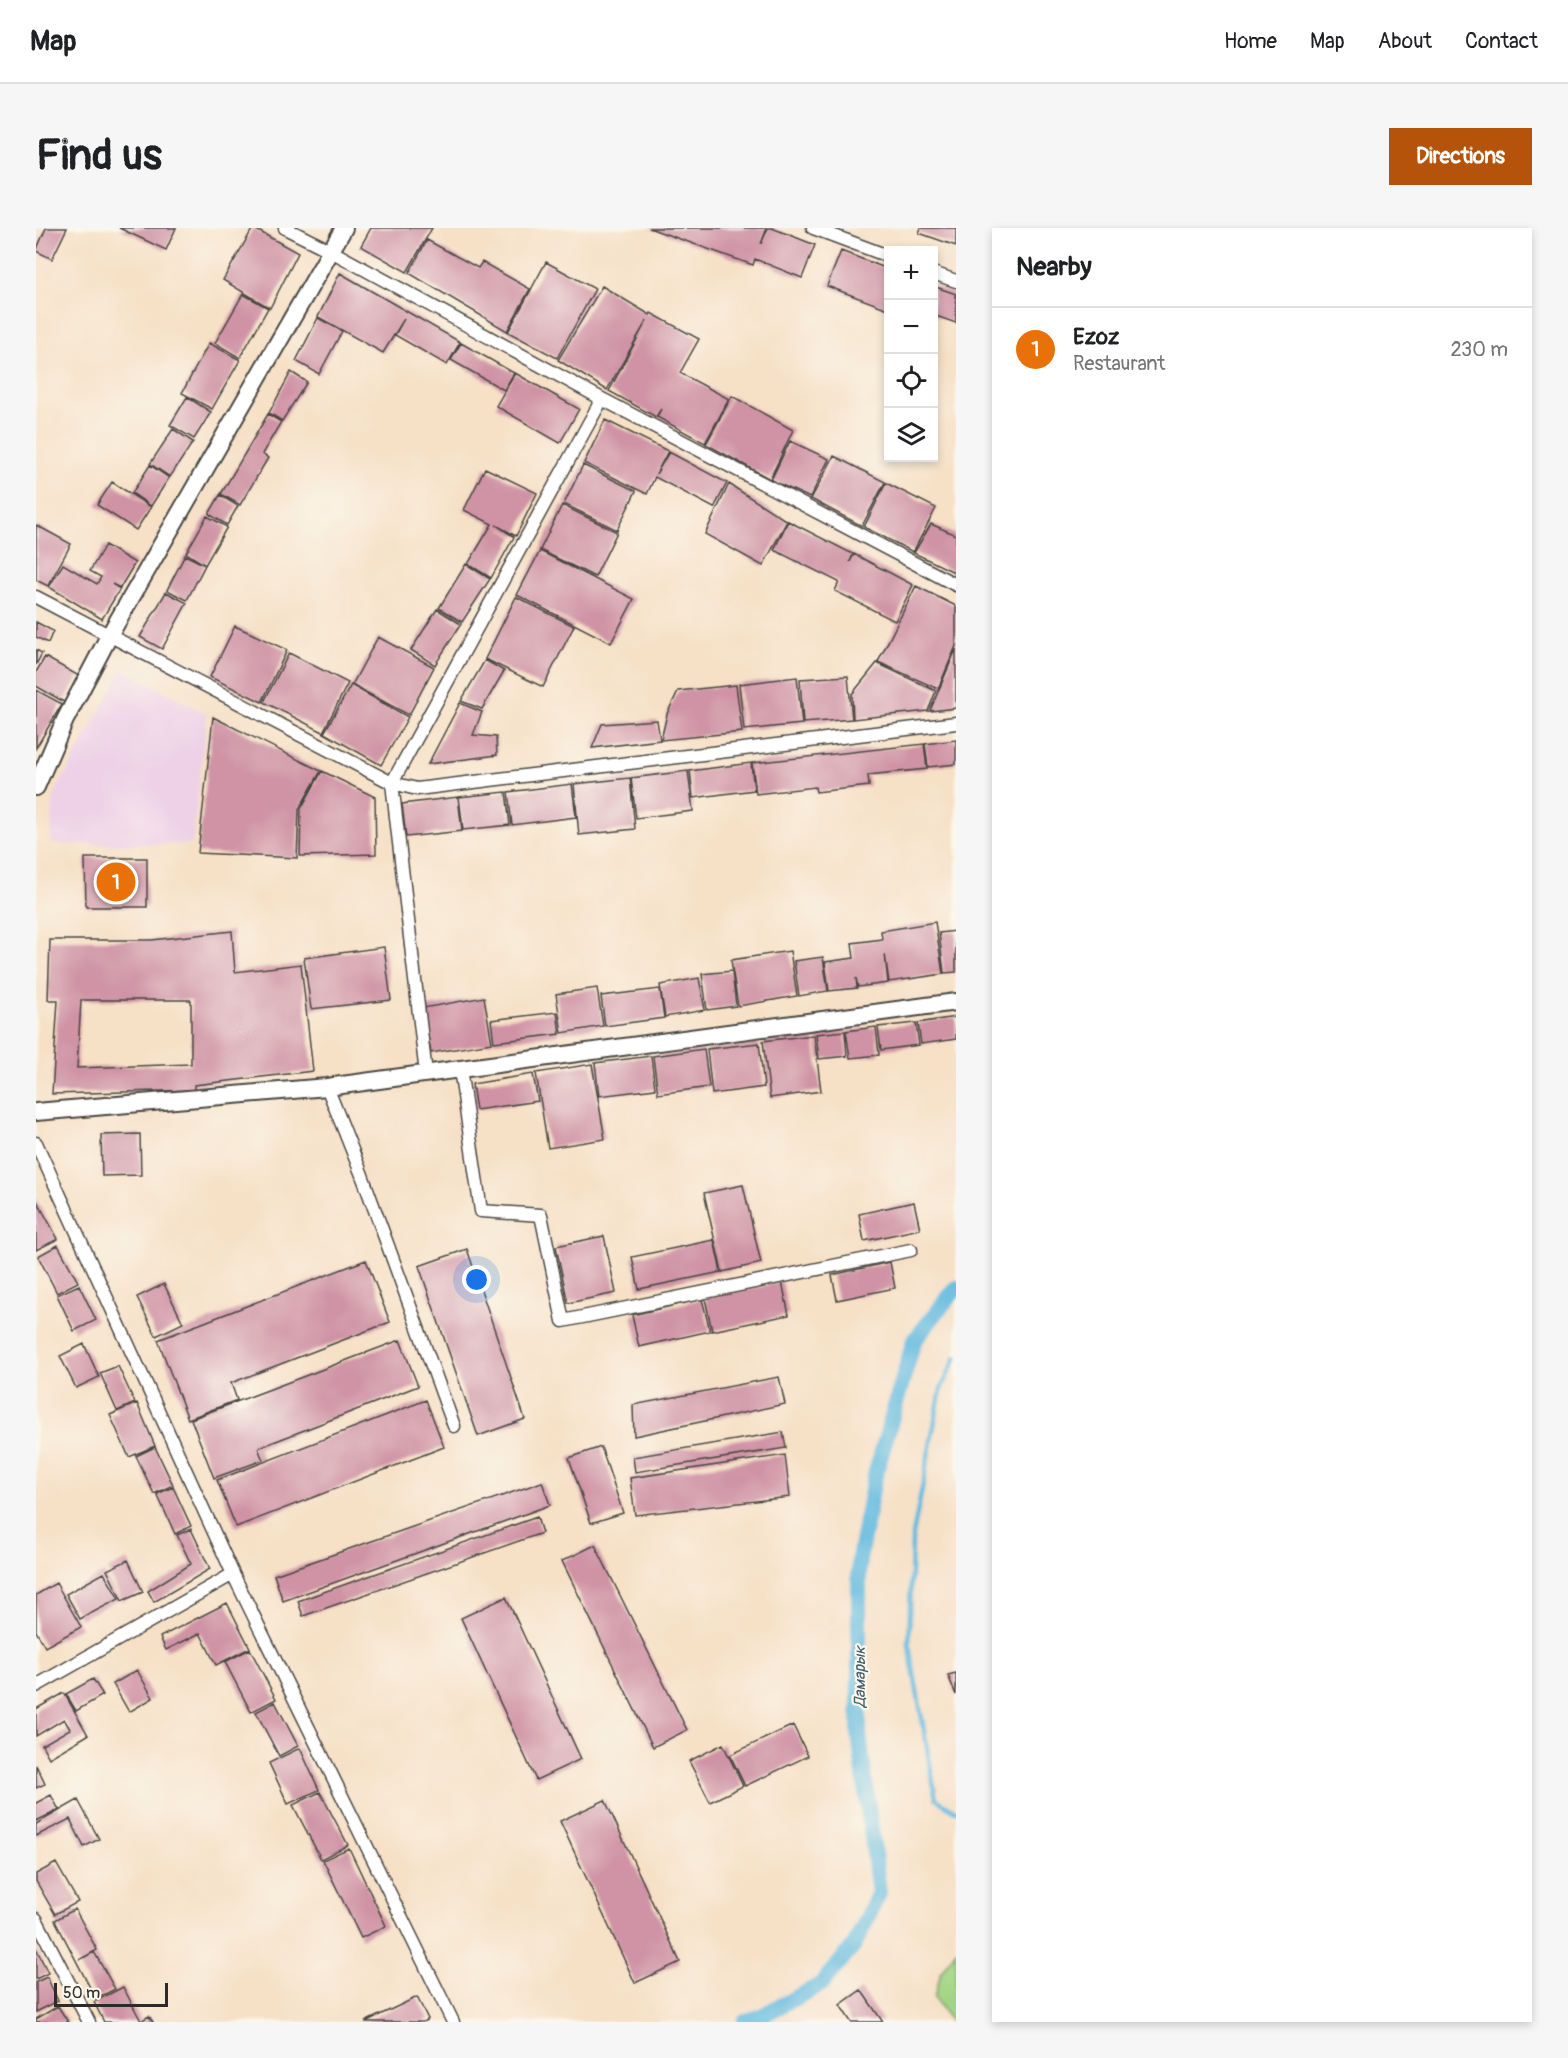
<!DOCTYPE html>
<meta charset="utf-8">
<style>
:root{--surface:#fff;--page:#f6f6f6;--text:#202124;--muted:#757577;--line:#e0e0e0;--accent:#b45309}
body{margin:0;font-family:Pangolin,sans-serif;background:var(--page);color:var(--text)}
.controls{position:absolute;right:18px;top:18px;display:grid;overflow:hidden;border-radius:0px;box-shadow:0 3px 9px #0003}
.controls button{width:54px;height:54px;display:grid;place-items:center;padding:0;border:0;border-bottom:2px solid var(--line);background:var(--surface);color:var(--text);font:30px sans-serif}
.scale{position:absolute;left:18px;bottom:15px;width:114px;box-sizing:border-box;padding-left:6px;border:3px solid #2b2b2b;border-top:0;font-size:16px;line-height:21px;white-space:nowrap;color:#2b2b2b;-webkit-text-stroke:4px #fbf7ec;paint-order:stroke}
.you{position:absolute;left:441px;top:1052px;width:21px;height:21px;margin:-15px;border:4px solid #fff;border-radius:50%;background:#1a73e8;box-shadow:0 0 0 9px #1a73e833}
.badge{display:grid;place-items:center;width:39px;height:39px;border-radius:50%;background:var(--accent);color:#fff;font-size:20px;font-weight:700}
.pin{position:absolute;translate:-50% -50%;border:3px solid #fff;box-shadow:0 2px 6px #0006}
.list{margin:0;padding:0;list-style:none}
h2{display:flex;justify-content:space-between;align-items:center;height:78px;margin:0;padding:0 24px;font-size:26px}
h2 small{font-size:20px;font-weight:400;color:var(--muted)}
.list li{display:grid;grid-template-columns:39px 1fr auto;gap:18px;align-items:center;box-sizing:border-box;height:84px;padding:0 24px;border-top:2px solid var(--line)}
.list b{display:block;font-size:22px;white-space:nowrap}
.list p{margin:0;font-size:20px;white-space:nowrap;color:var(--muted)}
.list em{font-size:20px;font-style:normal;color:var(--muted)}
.icon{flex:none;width:33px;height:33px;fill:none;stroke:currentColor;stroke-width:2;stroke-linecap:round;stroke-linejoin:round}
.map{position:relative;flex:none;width:920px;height:1794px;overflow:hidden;border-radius:0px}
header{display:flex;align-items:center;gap:36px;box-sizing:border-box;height:84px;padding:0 30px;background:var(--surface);border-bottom:2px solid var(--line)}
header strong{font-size:28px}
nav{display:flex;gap:33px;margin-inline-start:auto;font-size:21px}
.intro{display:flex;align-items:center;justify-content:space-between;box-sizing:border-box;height:144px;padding:0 36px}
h1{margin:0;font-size:42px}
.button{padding:15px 27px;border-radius:0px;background:var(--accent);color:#fff;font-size:21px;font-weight:700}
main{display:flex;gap:36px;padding:0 36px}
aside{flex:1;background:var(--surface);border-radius:0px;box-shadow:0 3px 9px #0003}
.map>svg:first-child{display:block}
.built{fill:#eed0e7}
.green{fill:#a1d484;stroke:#668058;stroke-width:1.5}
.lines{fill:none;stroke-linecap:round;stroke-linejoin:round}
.stream{stroke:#62badf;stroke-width:4.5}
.canal{stroke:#62badf;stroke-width:16}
.building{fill:#cf93a5;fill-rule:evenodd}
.street-casing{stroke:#494642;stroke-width:15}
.secondary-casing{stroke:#494642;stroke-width:20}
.street{stroke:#fff;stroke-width:12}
.secondary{stroke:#fff;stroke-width:16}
.labels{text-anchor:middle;stroke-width:4.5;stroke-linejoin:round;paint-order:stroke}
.water-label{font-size:16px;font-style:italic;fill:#3e5d6a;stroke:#fbf7ec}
</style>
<header>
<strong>Map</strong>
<nav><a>Home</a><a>Map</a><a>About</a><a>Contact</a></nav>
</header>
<div class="intro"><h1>Find us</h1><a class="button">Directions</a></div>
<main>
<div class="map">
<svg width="920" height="1794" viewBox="0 0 920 1794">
<rect width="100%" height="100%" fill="#fbf7ec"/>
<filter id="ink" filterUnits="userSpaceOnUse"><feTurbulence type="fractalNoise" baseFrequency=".0167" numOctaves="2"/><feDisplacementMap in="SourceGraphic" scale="12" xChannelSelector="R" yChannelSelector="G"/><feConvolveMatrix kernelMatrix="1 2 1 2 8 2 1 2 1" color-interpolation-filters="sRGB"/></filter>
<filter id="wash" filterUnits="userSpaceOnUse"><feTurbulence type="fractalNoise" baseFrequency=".008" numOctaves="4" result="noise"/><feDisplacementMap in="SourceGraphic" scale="24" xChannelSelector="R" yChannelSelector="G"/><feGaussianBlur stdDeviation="1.35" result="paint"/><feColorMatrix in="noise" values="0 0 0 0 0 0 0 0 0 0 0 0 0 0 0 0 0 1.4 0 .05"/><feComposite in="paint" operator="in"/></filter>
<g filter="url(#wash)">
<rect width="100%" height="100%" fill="#f6e0c6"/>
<path class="built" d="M87,442L171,486L156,616H14L18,567Z"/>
<path class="green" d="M920,1722V1794H915L898,1770L905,1744Z"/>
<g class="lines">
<path class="stream" d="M920,1129L905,1161L876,1312L873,1417L900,1571L920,1583"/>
<path class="canal" d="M709,1794L723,1789L784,1757L818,1718L843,1665L823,1506V1331L838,1251L878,1113L920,1060"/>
</g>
<g id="blocks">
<path class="building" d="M10,0H31L16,31L0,23Z
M83,0H140L130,22Z
M217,0L262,25L234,80L187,52Z
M335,0H396L371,44L325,18Z
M613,0H731L725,16L732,0H736L779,17L766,50L719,31L717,37Z
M885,0H920V18L883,5Z
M391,12L442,40L446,34L494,61L471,103L373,45Z
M805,23L852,41V81L791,58Z
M510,34L559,61L521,130L472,104Z
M304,45L424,114L411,137L359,107L368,91L347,125L282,89Z
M566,58L614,87L615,85L663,111L644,145L693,171L669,215L621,189L625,181L620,189L573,163L611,92L571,162L522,132Z
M897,58L920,66V95L897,87Z
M207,66L232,80L204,130L179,115Z
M282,90L306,103L283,146L260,133Z
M173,115L204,132L176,181L146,165Z
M425,115L478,145L468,162L415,132Z
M255,144L271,154L246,193L233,185Z
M479,145L543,181L524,215L460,178Z
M696,168L757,202L734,251L670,216Z
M151,169L175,184L158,211L134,197Z
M232,186L245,194L226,226L232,230L204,277L185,266Z
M569,192L632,223L620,246L633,224L691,255L678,280L619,249L611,266L548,235Z
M137,201L157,214L134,249L114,236Z
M754,213L793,231L774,270L735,252Z
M798,228L849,254L826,298L775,271Z
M114,237L133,250L115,278L96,265Z
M547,237L600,263L581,302L528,276Z
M449,240L501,265L480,308L460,297L478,309L455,350L432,336L456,296L428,282Z
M76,254L115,279L100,302L61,277Z
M850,255L900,280L877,324L828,299Z
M693,256L751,293L727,338L669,306Z
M184,267L202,278L191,297L173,286Z
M526,277L581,304L559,349L504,322Z
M171,288L191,299L169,337L150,325Z
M752,293L817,326L814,334L818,326L877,357L859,393L799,363L803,354L738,322Z
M895,296L920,307V345L878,325Z
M0,297L35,316L12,358L0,352Z
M69,317L99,335L84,360L76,356L84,361L66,391L13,359L27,336L61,356L65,349L54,343Z
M504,323L598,371L575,415L481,367Z
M149,327L169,337L151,372L131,362Z
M430,336L454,351L426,394L403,380Z
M880,358L920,378V418L902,461L842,434Z
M130,364L151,375L126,421L104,409Z
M480,369L538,398L507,459L449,431Z
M401,381L425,396L399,437L375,422Z
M0,394L17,403L12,415L0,409Z
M199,398L251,422L226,474L174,449Z
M342,409L398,439L373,487L316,457Z
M920,421V480L894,483Z
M0,422L6,425L0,437Z
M253,425L312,455L287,504L228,474Z
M9,429L43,448L28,474L0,458V444Z
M449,432L468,443L446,481L425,473Z
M841,435L900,463L892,483L817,491L816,466Z
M812,448L816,491L767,495L764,451Z
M761,449L766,496L708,502L703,456Z
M315,457L372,489L345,537L288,505Z
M700,457L706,504L625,512L631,486L642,463Z
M0,462L26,476L0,520Z
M424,475L446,484L437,507L460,509L461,527L392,536Z
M177,489L285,543L263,581L261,630L162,625Z
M621,492L624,512L556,520L566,496Z
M920,512V536L892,539L889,516Z
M888,516L891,541L832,547L833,558L780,564L779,559L720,566L716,535Z
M715,535L718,562L657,570L654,543Z
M286,543L339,569L340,626L264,628L265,581Z
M652,543L657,583L600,590L595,550Z
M594,550L599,601L543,607L538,556Z
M536,556L540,589L476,597L472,564Z
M470,564L474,597L427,602L423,569Z
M422,569L426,603L370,609L366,576Z
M49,630H111V679H50Z
M899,694L907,746L853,754L849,726L852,755L822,759L820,750L821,760L793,763L789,734L818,730L816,715L846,711L845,703Z
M196,703L199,744L265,736L277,843L158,857V862L16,866L22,772H12L14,712H116ZM45,772H155V836L41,840Z
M920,703V744L908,745L903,705Z
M348,719L355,772L275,781L268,730Z
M754,723L761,768L702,778L695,732Z
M787,729L792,763L763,768L758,733Z
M696,743L700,778L671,782L666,746Z
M663,750L669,782L629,789L624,757Z
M561,760L567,798L526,805L520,766Z
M624,761L628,790L569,798L565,768Z
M448,769L456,815L395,825L387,780Z
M521,784L524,806L458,814L455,792Z
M920,789V811L885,816L882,795Z
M880,795L883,817L845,822L842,799Z
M840,799L843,827L814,830L810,803Z
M809,803L811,828L783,831L780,806Z
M778,807L785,863L734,870L727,813Z
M723,815L728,859L676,866L671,821Z
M668,821L673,859L622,866L617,828Z
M615,828L619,861L563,868L559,835Z
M556,836L569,911L512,920L500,845Z
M497,846L502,873L440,882L436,856Z
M104,906L105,947L66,948L65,907Z
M707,957L725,1035L686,1044L668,965Z
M0,971L22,1011L0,1022Z
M878,974L884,1001L828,1013L823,986Z
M568,1008L580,1065L532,1075L520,1018Z
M678,1012L685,1044L603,1061L596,1029Z
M22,1017L42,1054L21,1065L2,1028Z
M431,1021L489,1191L442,1208L383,1038Z
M330,1032L354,1094L195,1155L201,1172L152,1191L122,1112Z
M854,1034L859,1060L801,1072L796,1047Z
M746,1054L753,1087L676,1103L669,1070Z
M128,1056L147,1095L120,1108L101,1069Z
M43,1057L60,1092L38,1103L21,1067Z
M666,1071L674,1103L603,1119L596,1087Z
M364,1112L382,1158L222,1220L227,1232L178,1250L155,1191Z
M48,1116L63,1149L40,1160L24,1128Z
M82,1138L99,1175L81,1183L64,1145Z
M743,1149L749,1176L598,1208L597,1177Z
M390,1172L408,1219L200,1299L181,1252Z
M101,1175L119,1218L93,1229L74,1187Z
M747,1204L750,1220L599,1244L597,1229Z
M119,1219L137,1257L118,1266L100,1228Z
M565,1219L587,1285L555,1295L533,1230Z
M749,1227L754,1269L599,1287L594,1250Z
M506,1254L514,1277L247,1373L238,1347Z
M137,1259L155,1298L139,1306L121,1266Z
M501,1289L506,1305L267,1388L262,1373Z
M155,1301L174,1341L118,1374L112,1363L155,1336L141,1307Z
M559,1317L651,1502L617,1519L526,1333Z
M92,1332L107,1364L86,1373L71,1342Z
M68,1345L83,1371L44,1391L30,1366Z
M20,1355L45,1399L9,1419L0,1403V1367Z
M470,1369L545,1531L500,1552L425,1390Z
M191,1375L214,1420L180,1437L164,1405L130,1422L124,1409Z
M214,1421L240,1471L215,1484L189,1434Z
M101,1442L117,1470L93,1484L77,1456Z
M920,1445V1467L912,1447Z
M57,1451L67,1467L40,1483L30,1466Z
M28,1465L52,1507L13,1530L6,1517L34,1501L28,1491L0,1508V1481Z
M239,1474L262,1518L243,1528L220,1484Z
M757,1497L772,1528L709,1558L694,1527Z
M687,1516L707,1558L674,1574L653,1533Z
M264,1520L283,1562L252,1576L233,1535Z
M0,1537L9,1556L0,1560Z
M284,1564L312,1617L285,1631L257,1577Z
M15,1567L23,1582L0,1593V1575Z
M42,1572L63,1611L48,1619L34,1591L0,1608V1596Z
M569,1572L644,1734L599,1755L524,1593Z
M313,1620L350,1698L325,1710L287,1632Z
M20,1635L42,1674L19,1686L0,1653V1646Z
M39,1681L61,1722L43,1732L58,1724L79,1761L60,1771L19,1692Z
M0,1720L12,1745L0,1751Z
M11,1749L22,1773L0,1784V1754Z
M87,1759L105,1793L113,1788L117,1794H68L58,1774Z
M825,1762L847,1794H815L804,1777Z
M381,1769L392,1791L387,1794H329Z
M22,1778L32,1794H0V1791Z"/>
</g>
</g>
<g filter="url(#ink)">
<use href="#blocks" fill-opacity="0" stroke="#494642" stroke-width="1.5"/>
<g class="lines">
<g class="street-casing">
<path id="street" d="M249,0L295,23L566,171L920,357
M777,0L852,28
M897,45L920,53
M0,369L356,555L381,561L920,495
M424,841L445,983L505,987L527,1093L875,1022
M390,846L356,555L566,171
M291,859L326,947L418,1198
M0,915L197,1346L417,1794
M0,1458L197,1346
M0,1691L53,1794"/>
</g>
<g class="secondary-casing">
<path id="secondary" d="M0,559L29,492L73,408L308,0
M0,884L291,859L920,774"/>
</g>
<use href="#street" class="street"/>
<use href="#secondary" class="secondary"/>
</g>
</g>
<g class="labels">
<g class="water-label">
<text transform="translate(823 1449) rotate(-90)" y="6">Дамарык</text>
</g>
</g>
</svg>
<div class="controls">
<button>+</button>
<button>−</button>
<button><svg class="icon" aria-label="locate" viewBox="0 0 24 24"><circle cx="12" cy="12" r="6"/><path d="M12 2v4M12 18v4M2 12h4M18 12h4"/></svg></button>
<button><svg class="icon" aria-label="layers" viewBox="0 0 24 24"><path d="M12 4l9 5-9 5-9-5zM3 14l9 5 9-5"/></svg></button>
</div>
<div class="scale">50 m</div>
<div class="you"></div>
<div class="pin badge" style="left:80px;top:654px;background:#e8710a">1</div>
</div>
<aside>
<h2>Nearby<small></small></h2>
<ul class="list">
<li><span class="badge" style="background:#e8710a">1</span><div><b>Ezoz</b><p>Restaurant</p></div><em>230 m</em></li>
</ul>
</aside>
</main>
